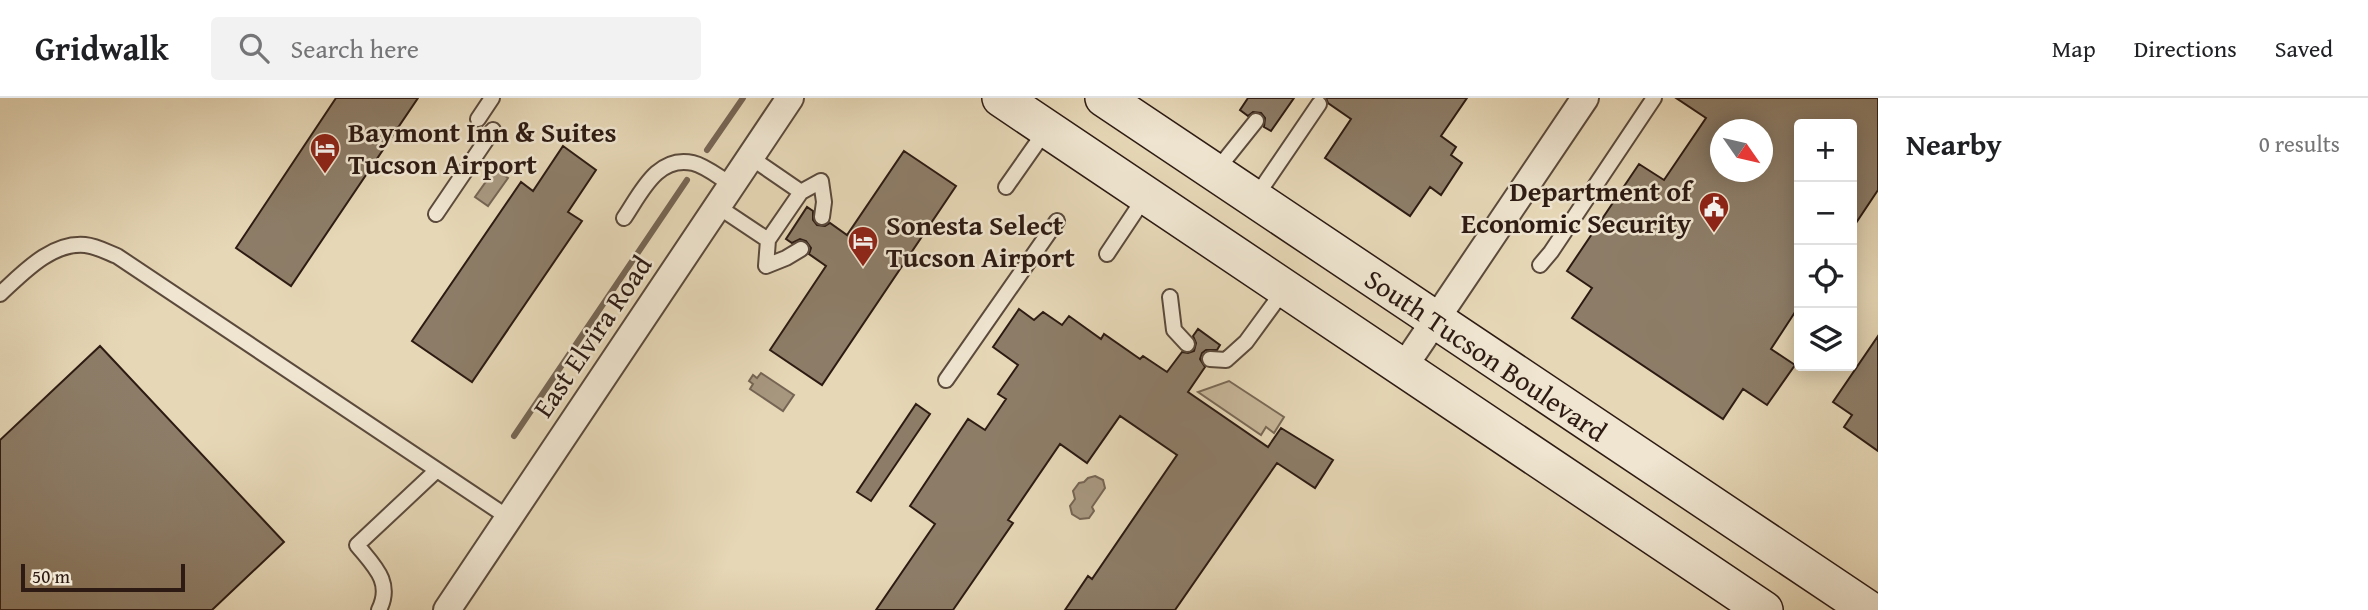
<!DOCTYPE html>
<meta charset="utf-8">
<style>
:root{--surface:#fff;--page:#f2f2f2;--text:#202124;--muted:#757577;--line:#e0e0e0}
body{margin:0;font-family:"Gentium Book Plus",serif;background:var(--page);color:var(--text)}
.controls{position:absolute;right:21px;top:21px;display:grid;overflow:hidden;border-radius:7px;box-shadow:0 4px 18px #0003}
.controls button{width:63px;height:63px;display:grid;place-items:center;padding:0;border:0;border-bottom:2px solid var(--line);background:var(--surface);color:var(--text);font:35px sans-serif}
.compass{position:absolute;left:1710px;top:21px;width:63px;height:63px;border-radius:50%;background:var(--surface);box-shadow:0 4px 18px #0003;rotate:124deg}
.scale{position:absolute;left:21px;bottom:18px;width:164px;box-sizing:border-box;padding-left:7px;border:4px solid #2d1b13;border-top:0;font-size:19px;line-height:24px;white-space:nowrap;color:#2d1b13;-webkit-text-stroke:5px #efe5d0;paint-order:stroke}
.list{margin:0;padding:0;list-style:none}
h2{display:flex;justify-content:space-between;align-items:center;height:91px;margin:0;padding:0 28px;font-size:30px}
h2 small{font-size:23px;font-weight:400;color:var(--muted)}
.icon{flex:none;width:38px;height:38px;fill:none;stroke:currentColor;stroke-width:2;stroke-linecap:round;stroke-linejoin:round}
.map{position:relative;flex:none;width:1878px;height:512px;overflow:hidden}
header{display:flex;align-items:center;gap:42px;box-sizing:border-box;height:98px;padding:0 35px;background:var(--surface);border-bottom:2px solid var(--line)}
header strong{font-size:33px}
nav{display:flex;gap:38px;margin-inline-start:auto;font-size:24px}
.search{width:490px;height:63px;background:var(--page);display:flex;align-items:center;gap:18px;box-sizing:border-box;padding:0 24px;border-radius:7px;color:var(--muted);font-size:26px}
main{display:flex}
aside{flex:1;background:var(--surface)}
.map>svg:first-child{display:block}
.green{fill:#c7b79a;stroke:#7a6956;stroke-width:2}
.water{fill:#a7977f;stroke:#766554;stroke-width:2}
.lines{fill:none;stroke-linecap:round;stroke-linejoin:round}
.stream{stroke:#766554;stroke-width:6}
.building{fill:#8d7d68;stroke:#2d1b13;stroke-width:2;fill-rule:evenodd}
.service-casing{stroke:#5b4a3c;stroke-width:18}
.minor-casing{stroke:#5b4a3c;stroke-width:30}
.secondary-casing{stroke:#2d1b13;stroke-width:40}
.service{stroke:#efe5d0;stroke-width:14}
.minor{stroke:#efe5d0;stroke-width:26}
.secondary{stroke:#efe5d0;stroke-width:37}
.labels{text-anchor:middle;stroke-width:5;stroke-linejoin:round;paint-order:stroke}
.poi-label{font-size:28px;font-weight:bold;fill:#2d1b13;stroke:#efe5d0;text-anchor:start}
.street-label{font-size:28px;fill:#2d1b13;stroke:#efe5d0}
</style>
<header>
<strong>Gridwalk</strong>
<div class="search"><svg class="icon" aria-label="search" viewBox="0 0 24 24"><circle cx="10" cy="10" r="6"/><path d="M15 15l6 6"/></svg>Search here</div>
<nav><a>Map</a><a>Directions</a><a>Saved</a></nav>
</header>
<main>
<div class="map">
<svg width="1878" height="512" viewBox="0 0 1878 512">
<rect width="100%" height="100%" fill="#e6d7b6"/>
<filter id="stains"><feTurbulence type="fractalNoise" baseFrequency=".00286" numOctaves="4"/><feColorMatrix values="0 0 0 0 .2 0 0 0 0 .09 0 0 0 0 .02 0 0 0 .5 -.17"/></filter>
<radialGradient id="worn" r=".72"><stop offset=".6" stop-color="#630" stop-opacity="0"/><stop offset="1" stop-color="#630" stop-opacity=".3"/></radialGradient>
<path class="green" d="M1229,283L1284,319L1274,335L1266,329L1261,337L1198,294Z"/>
<path class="water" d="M495,71L508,80L488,108L475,99Z
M761,275L794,297L783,313L750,291L753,286L749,283L753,277L757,280Z
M1095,378L1103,382L1105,390L1092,409L1094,413L1089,420L1080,421L1072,416L1070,408L1075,401L1073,393L1079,385L1084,384L1088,380Z"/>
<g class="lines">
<path class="stream" d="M707,52L743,0
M514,338L687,82"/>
</g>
<path class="building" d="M336,0H418L291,188L236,150Z
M1248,0H1294L1271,33L1264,29L1265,20L1261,15L1253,14L1248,18L1240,12Z
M1326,0H1467L1441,38L1456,49L1451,57L1462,65L1441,97L1430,89L1410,118L1325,60L1351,21L1328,5Z
M1676,0H1878V92L1852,131V26H1799V208L1771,251L1795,267L1767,307L1743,291L1723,321L1572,220L1592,190L1567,173L1639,66L1664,82L1706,20ZM1720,32H1762V74H1720Z
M563,48L596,72L568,114L582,123L472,284L412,243L521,84L533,93Z
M904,53L956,88L822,287L770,252L826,168L809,156L811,150L806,143L800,141L792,145L786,141L807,109L813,113V122L817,127L825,128L830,125L847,137Z
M1019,211L1034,222L1043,214L1062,227L1069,218L1101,241L1104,236L1140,261L1143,258L1167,274L1182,254L1188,255L1194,253L1196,245L1193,238L1198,231L1220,247L1217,252H1206L1202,255L1200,261L1205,269L1188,294L1268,349L1281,330L1333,362L1315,390L1277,365L1175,512H1065L1088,478L1092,481L1177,357L1120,318L1087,365L1060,346L1008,422L1013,425L953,512H876L935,426L910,408L968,321L985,332L1006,301L998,296L1018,267L993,249Z
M1878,238V353L1844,329L1852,317L1833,304Z
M100,248L284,444L212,512H0V342Z
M916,306L930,316L871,403L857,394Z"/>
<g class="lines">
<g class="service-casing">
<path id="service" d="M478,21L492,0
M750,59L801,94
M1216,73L1256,23
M1006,89L1046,32
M1255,100L1319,6
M717,108L768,142
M436,116L493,32
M624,120C641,95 657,57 693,65C706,68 720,80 732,87
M801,151L786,160L766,168L768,142L801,94L821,83L824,104L822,119
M1107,156L1145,99
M1540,167L1551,154L1654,0
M0,196C23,175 51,144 85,147C96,148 107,154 117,158L509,420
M1170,199L1174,232L1187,246
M1210,261L1226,262L1246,244L1284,192
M946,282L1057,123
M379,512C393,484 374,468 357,447L437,372"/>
</g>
<g class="minor-casing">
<path id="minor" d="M1403,270L1585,0
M447,512L790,0"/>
</g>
<g class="secondary-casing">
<path id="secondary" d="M1001,0L1764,512
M1104,0L1869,512"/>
</g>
<use href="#service" class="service"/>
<use href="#minor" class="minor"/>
<use href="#secondary" class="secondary"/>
</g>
<defs>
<g id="hotel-pin" transform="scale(1.575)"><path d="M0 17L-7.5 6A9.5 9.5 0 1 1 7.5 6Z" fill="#8f2418" stroke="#efe5d0"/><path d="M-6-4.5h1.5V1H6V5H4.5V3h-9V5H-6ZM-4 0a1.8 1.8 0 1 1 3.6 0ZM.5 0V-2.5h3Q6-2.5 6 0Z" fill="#fff"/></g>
<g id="civic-pin" transform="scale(1.575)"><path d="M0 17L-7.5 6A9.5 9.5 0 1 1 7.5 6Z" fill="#8f2418" stroke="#efe5d0"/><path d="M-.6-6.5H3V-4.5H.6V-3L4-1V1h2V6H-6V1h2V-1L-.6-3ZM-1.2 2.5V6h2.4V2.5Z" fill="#fff"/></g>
</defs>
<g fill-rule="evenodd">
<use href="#hotel-pin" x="325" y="50"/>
<use href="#civic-pin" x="1714" y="109"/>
<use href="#hotel-pin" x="863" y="143"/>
</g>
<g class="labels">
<g class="poi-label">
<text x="348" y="44">Baymont Inn &amp; Suites<tspan x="348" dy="32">Tucson Airport</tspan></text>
<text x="1691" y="103" text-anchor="end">Department of<tspan x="1691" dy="32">Economic Security</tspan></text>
<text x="886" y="137">Sonesta Select<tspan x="886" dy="32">Tucson Airport</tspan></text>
</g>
<g class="street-label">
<text transform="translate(592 238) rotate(-56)" y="10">East Elvira Road</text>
<text transform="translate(1486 257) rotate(34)" y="10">South Tucson Boulevard</text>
</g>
</g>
<rect width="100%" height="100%" filter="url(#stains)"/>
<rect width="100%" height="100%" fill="url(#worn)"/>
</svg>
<div class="controls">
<button>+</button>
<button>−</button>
<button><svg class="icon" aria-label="locate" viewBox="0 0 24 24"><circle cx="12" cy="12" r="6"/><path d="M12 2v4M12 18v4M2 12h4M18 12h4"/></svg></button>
<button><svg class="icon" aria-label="layers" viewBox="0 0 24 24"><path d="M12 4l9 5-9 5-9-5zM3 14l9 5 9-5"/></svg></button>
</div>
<svg class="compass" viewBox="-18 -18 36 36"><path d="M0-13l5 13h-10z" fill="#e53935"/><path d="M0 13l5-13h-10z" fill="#757577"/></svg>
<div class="scale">50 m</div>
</div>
<aside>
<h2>Nearby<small>0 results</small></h2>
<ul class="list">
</ul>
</aside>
</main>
